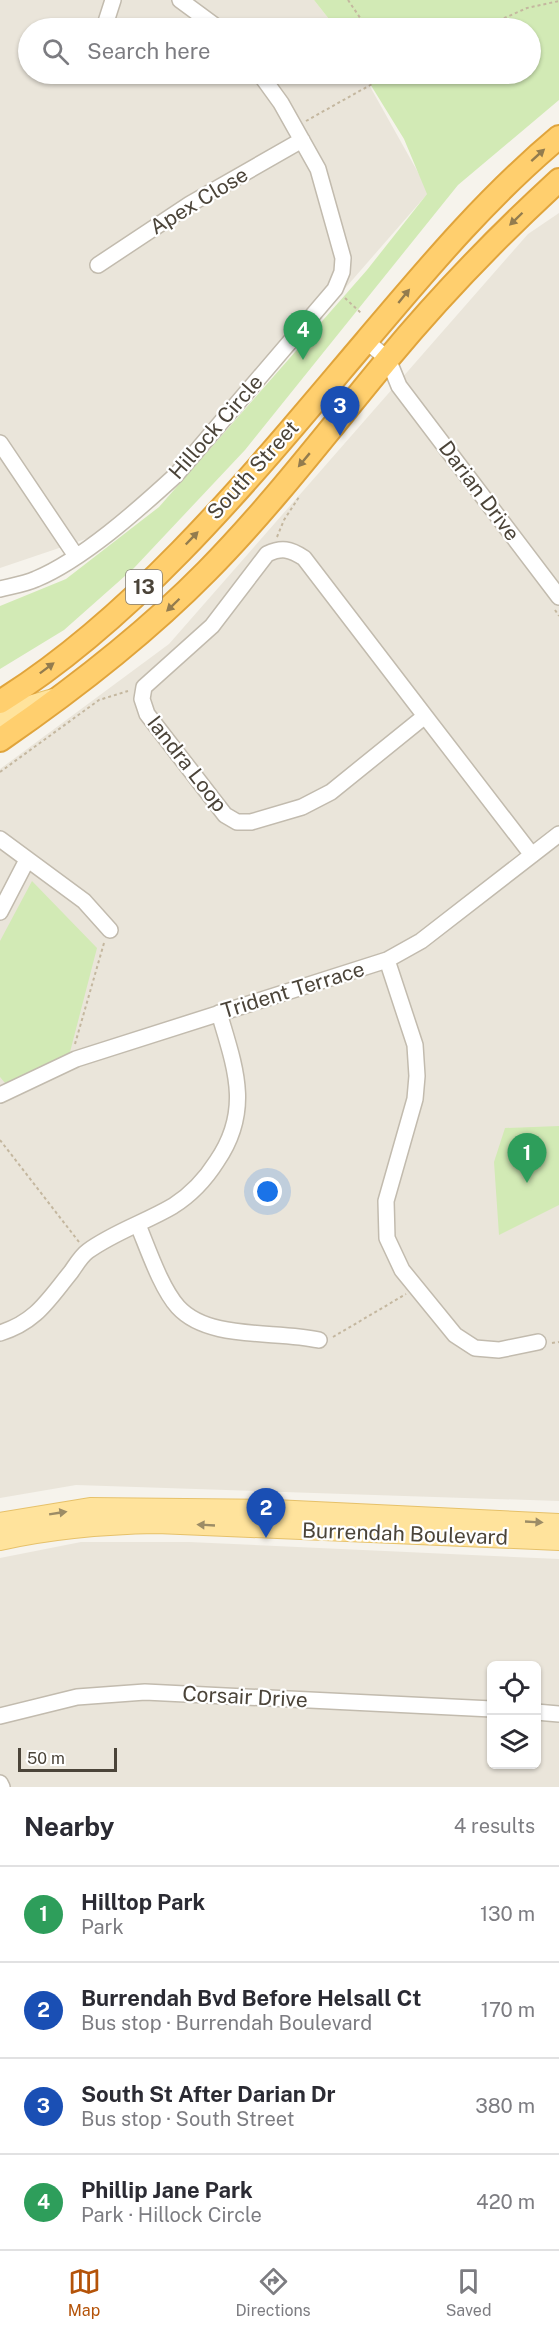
<!DOCTYPE html>
<meta charset="utf-8">
<style>
:root{--surface:#fff;--page:#f7f7f7;--text:#2b2b33;--muted:#7c7c81;--line:#e1e1e2;--accent:#b45309}
body{margin:0;font-family:"Public Sans",sans-serif;background:var(--page);color:var(--text)}
.controls{position:absolute;right:18px;bottom:18px;display:grid;overflow:hidden;border-radius:9px;box-shadow:0 2px 4px #0004}
.controls button{width:54px;height:54px;display:grid;place-items:center;padding:0;border:0;border-bottom:2px solid var(--line);background:var(--surface);color:var(--text);font:30px sans-serif}
.scale{position:absolute;left:18px;bottom:15px;width:99px;box-sizing:border-box;padding-left:6px;border:3px solid #4b4439;border-top:0;font-size:16px;line-height:21px;white-space:nowrap;color:#4b4439;-webkit-text-stroke:4px #fff;paint-order:stroke}
.you{position:absolute;left:268px;top:1192px;width:21px;height:21px;margin:-15px;border:4px solid #fff;border-radius:50%;background:#1a73e8;box-shadow:0 0 0 9px #1a73e833}
.badge{display:grid;place-items:center;width:39px;height:39px;border-radius:50%;background:var(--accent);color:#fff;font-size:20px;font-weight:700}
.pin{position:absolute;translate:-50% -50px;filter:drop-shadow(0 2px 3px #0008)}
.pin::after{content:'';position:absolute;top:32px;width:21px;height:18px;background:inherit;clip-path:polygon(0 0,100% 0,50% 100%)}
.list{margin:0;padding:0;list-style:none}
h2{display:flex;justify-content:space-between;align-items:center;height:78px;margin:0;padding:0 24px;font-size:26px}
h2 small{font-size:20px;font-weight:400;color:var(--muted)}
.list li{display:grid;grid-template-columns:39px 1fr auto;gap:18px;align-items:center;box-sizing:border-box;height:96px;padding:0 24px;border-top:2px solid var(--line)}
.list b{display:block;font-size:22px;white-space:nowrap}
.list p{margin:0;font-size:20px;white-space:nowrap;color:var(--muted)}
.list em{font-size:20px;font-style:normal;color:var(--muted)}
.icon{flex:none;width:33px;height:33px;fill:none;stroke:currentColor;stroke-width:2;stroke-linecap:round;stroke-linejoin:round}
.map{position:relative;flex:none;width:559px;height:1787px;overflow:hidden}
.search{position:absolute;background:var(--surface);box-shadow:0 2px 4px #0004;left:18px;right:18px;top:18px;height:66px;display:flex;align-items:center;gap:15px;box-sizing:border-box;padding:0 21px;border-radius:33px;color:var(--muted);font-size:22px}
.sheet{height:462px;background:var(--surface)}
nav{display:flex;justify-content:space-around;align-items:center;box-sizing:border-box;height:84px;border-top:2px solid var(--line);background:var(--surface);font-size:16px;color:var(--muted)}
nav a{display:grid;justify-items:center;gap:3px}
nav .on{color:var(--accent)}
.map>svg:first-child{display:block}
.residential{fill:#eae5da;fill-rule:evenodd}
.green{fill:#d2eab5}
.lines{fill:none;stroke-linecap:round;stroke-linejoin:round}
.minor-casing{stroke:#c2bbae;stroke-width:18}
.major-casing{stroke:#e6c16a;stroke-width:22}
.highway-casing{stroke:#e0a43c;stroke-width:26}
.path{stroke:#c4b79f;stroke-width:2;stroke-dasharray:3 3;stroke-linecap:butt}
.minor{stroke:#fff;stroke-width:15}
.major{stroke:#ffe39c;stroke-width:20}
.highway{stroke:#ffcf6e;stroke-width:22}
.oneway{fill:#937c4e}
.oneway2{fill:#9c8c66}
.labels{text-anchor:middle;stroke-width:4.5;stroke-linejoin:round;paint-order:stroke}
.shield{fill:#fff;stroke:#817c74;stroke-width:1.5}
.shield-label{font-size:20px;font-weight:bold;fill:#4b4439}
.street-label{font-size:21px;fill:#4b4439;stroke:#fff}
</style>
<div class="map">
<svg width="559" height="1787" viewBox="0 0 559 1787">
<rect width="100%" height="100%" fill="#f6f3ec"/>
<path class="residential" d="M0,0H314L336,28H28V74H363L429,192L204,450L136,522L0,568Z
M559,213V1501L76,1485L0,1498V769L169,644L528,234Z
M81,1542H189L559,1559V1787H0V1558ZM492,1666H536V1764H492Z"/>
<path class="green" d="M314,0H559V100L458,185L245,450L134,568L64,630L0,669V606L66,579L159,507L367,270L427,194L404,139L364,74H530V28H336Z
M32,881L97,948L69,1056L10,1089L0,1077V941Z
M559,1126V1205L499,1235L494,1162L505,1128Z"/>
<g class="lines">
<g class="minor-casing">
<path id="minor" d="M180,0L218,28
M104,28L113,0
M98,265L190,204L302,140
M366,341L388,359L399,386L559,597
M0,443L76,556
M0,589C12,586 25,584 36,579C82,560 139,509 176,475L335,289L342,272L343,258L318,169L281,103L260,74
M425,716L304,558C290,549 282,547 267,554L212,626L144,687L142,699L147,714L225,815L237,822H251L302,807L331,792L425,716L532,855
M0,839L84,901L110,930
M0,912L27,860
M387,960L415,1045L417,1076L415,1099L386,1201L387,1238L402,1270L455,1335L475,1348L499,1350L538,1342
M0,1095L76,1059L387,960L421,941L559,834
M138,1225C148,1249 161,1288 178,1307C209,1341 276,1330 319,1340
M0,1333C36,1322 48,1300 71,1272C76,1265 81,1256 88,1251C114,1232 146,1222 173,1206C192,1194 205,1180 217,1161C252,1110 235,1067 219,1013
M536,1712L559,1714
M0,1716L77,1697L145,1692L492,1709
M0,1783L2,1787"/>
</g>
<g class="major-casing">
<path id="major" d="M0,721L19,709L53,699
M0,1523L90,1508L274,1510L559,1524
M0,1540C53,1528 103,1524 157,1523L559,1540"/>
</g>
<g class="highway-casing">
<path id="highway" d="M0,702C141,614 259,467 366,341C427,269 486,198 559,137
M0,740C74,689 144,635 207,571C272,505 328,431 387,360C440,296 498,236 559,180"/>
</g>
<path class="path" d="M348,0L367,28
M423,19L430,28
M482,28L527,8L559,1
M306,121L390,74
M345,298L362,314
M277,537L284,520L299,497
M555,610L559,616
M0,772L99,700L128,691
M75,1044L104,943
M0,1140L79,1242
M333,1337L406,1294
M552,1343L559,1342"/>
<use href="#minor" class="minor"/>
<use href="#major" class="major"/>
<use href="#highway" class="highway"/>
</g>
<defs><path id="oneway-solid" d="M-6-.8H1V-3.2L6.5 0L1 3.2V.8H-6Z" transform="scale(1.5)"/></defs>
<g class="oneway">
<use href="#oneway-solid" transform="translate(538 155) rotate(-42)"/>
<use href="#oneway-solid" transform="translate(516 219) rotate(136)"/>
<use href="#oneway-solid" transform="translate(404 296) rotate(-51)"/>
<use href="#oneway-solid" transform="translate(304 460) rotate(130)"/>
<use href="#oneway-solid" transform="translate(192 538) rotate(-46)"/>
<use href="#oneway-solid" transform="translate(173 605) rotate(136)"/>
<use href="#oneway-solid" transform="translate(47 668) rotate(-37)"/>
</g>
<g class="oneway2">
<use href="#oneway-solid" transform="translate(58 1513) rotate(-9)"/>
<use href="#oneway-solid" transform="translate(534 1522) rotate(3)"/>
<use href="#oneway-solid" transform="translate(206 1525) rotate(-177)"/>
</g>
<g class="labels">
<rect class="shield" x="126" y="570" width="36" height="34" rx="4.5"/>
<g class="shield-label">
<text x="144" y="594">13</text>
</g>
<g class="street-label">
<text transform="translate(199 201) rotate(-31)" y="7">Apex Close</text>
<text transform="translate(216 427) rotate(-49)" y="7">Hillock Circle</text>
<text transform="translate(253 470) rotate(-48)" y="7">South Street</text>
<text transform="translate(479 491) rotate(53)" y="7">Darian Drive</text>
<text transform="translate(187 764) rotate(52)" y="7">Iandra Loop</text>
<text transform="translate(293 990) rotate(-17)" y="7">Trident Terrace</text>
<text transform="translate(405 1534) rotate(2)" y="7">Burrendah Boulevard</text>
<text transform="translate(245 1697) rotate(3)" y="7">Corsair Drive</text>
</g>
</g>
</svg>
<div class="controls">
<button><svg class="icon" aria-label="locate" viewBox="0 0 24 24"><circle cx="12" cy="12" r="6"/><path d="M12 2v4M12 18v4M2 12h4M18 12h4"/></svg></button>
<button><svg class="icon" aria-label="layers" viewBox="0 0 24 24"><path d="M12 4l9 5-9 5-9-5zM3 14l9 5 9-5"/></svg></button>
</div>
<div class="scale">50 m</div>
<div class="you"></div>
<div class="pin badge" style="left:527px;top:1183px;background:#2e9e5b">1</div>
<div class="pin badge" style="left:266px;top:1538px;background:#1a4fb4">2</div>
<div class="pin badge" style="left:340px;top:436px;background:#1a4fb4">3</div>
<div class="pin badge" style="left:303px;top:360px;background:#2e9e5b">4</div>
<div class="search"><svg class="icon" aria-label="search" viewBox="0 0 24 24"><circle cx="10" cy="10" r="6"/><path d="M15 15l6 6"/></svg>Search here</div>
</div>
<section class="sheet">
<h2>Nearby<small>4 results</small></h2>
<ul class="list">
<li><span class="badge" style="background:#2e9e5b">1</span><div><b>Hilltop Park</b><p>Park</p></div><em>130 m</em></li>
<li><span class="badge" style="background:#1a4fb4">2</span><div><b>Burrendah Bvd Before Helsall Ct</b><p>Bus stop · Burrendah Boulevard</p></div><em>170 m</em></li>
<li><span class="badge" style="background:#1a4fb4">3</span><div><b>South St After Darian Dr</b><p>Bus stop · South Street</p></div><em>380 m</em></li>
<li><span class="badge" style="background:#2e9e5b">4</span><div><b>Phillip Jane Park</b><p>Park · Hillock Circle</p></div><em>420 m</em></li>
</ul>
</section>
<nav>
<a class="on"><svg class="icon" aria-label="map" viewBox="0 0 24 24"><path d="M3 6l6-2 6 2 6-2v14l-6 2-6-2-6 2zM9 4v14M15 6v14"/></svg>Map</a>
<a><svg class="icon" aria-label="directions" viewBox="0 0 24 24"><path d="M12 3l9 9-9 9-9-9zM9 14v-3h6M13 9l2 2-2 2"/></svg>Directions</a>
<a><svg class="icon" aria-label="saved" viewBox="0 0 24 24"><path d="M7 4h10v16l-5-4-5 4z"/></svg>Saved</a>
</nav>
